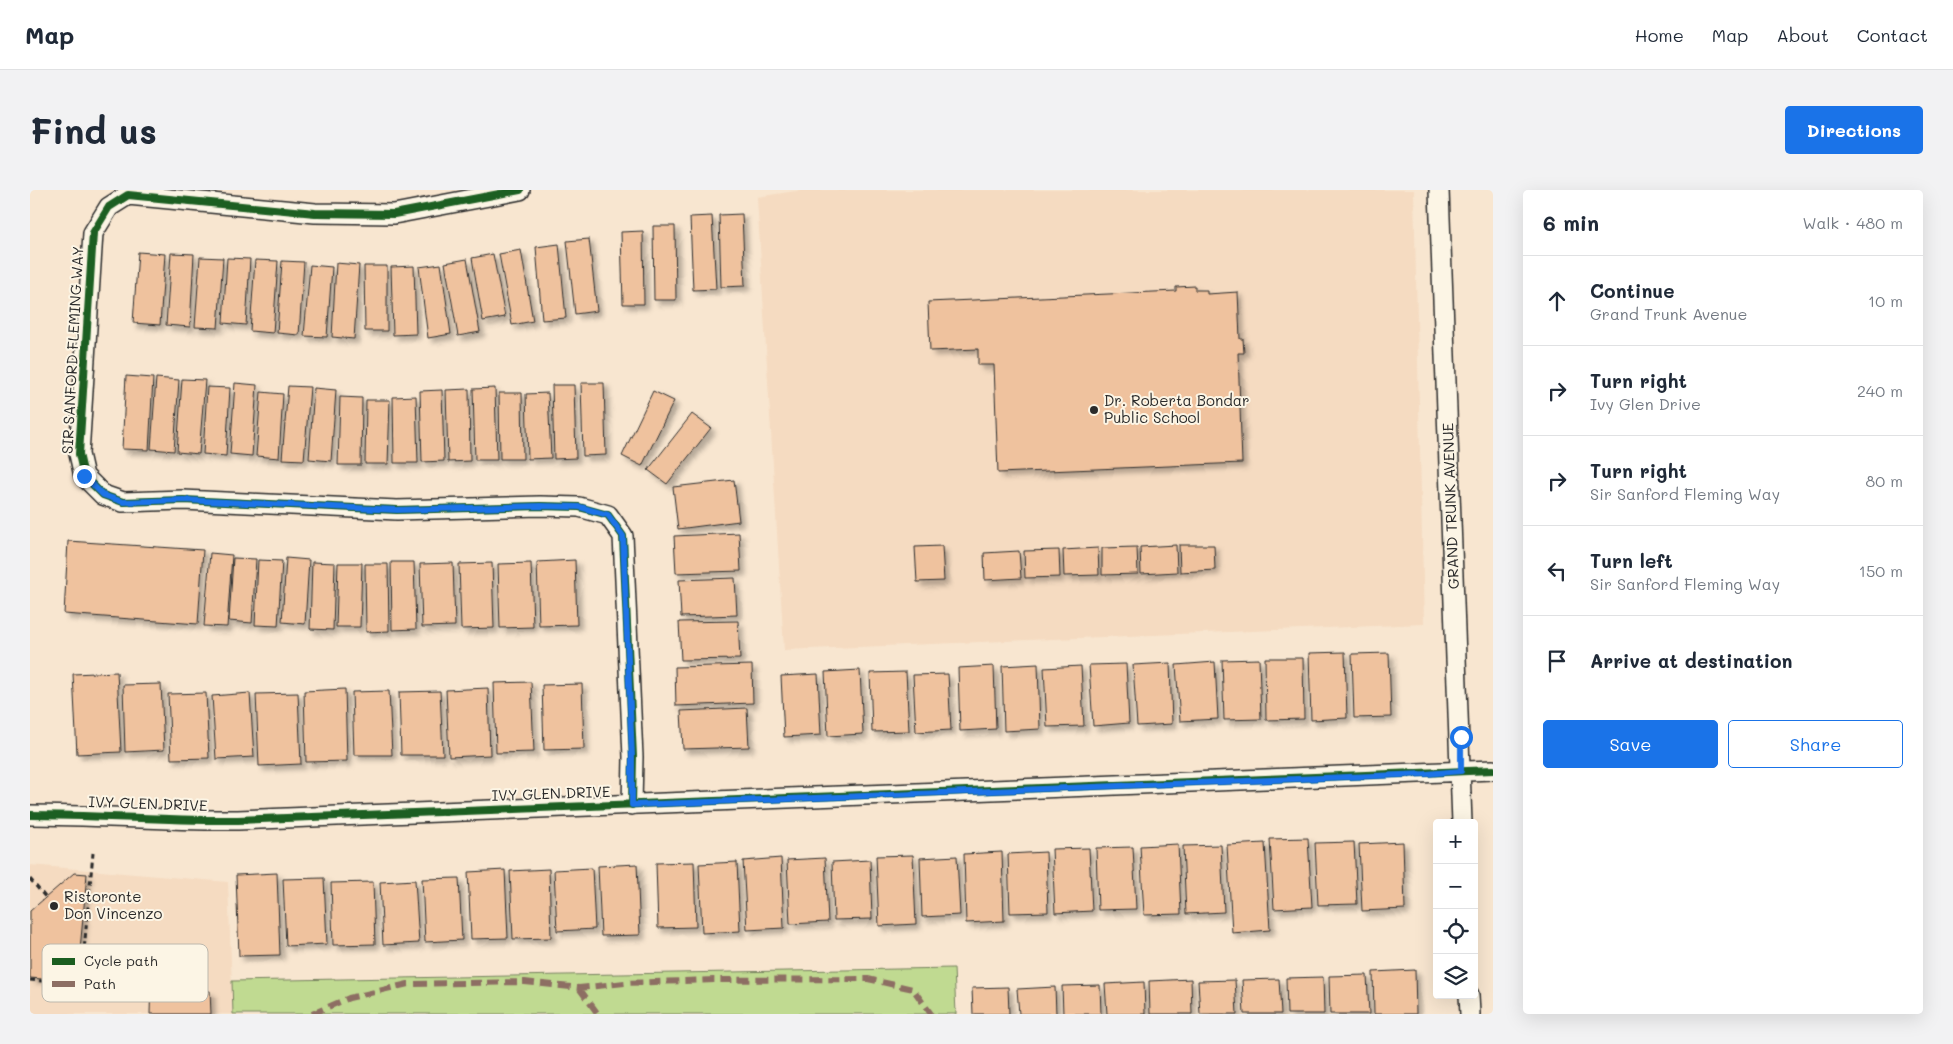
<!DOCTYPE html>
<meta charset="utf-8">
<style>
:root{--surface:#fff;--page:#f2f2f3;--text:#1f2937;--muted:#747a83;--line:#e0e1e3;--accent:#1a73e8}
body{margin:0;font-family:Mali,sans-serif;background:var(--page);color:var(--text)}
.controls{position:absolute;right:15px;bottom:15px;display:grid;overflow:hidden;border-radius:5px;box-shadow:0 5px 20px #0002}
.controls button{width:45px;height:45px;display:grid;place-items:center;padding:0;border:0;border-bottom:1px solid var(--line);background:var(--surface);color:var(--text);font:25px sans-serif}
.stop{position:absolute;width:15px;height:15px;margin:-11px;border:4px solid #1a73e8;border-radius:50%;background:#fff}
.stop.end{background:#1a73e8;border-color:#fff;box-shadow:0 1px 5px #0008}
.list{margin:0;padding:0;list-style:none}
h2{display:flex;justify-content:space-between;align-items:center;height:65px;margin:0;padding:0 20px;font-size:21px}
h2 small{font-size:16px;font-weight:400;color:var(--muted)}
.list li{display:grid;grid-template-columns:32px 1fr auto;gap:15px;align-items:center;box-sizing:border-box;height:90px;padding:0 20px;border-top:1px solid var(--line)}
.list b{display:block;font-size:19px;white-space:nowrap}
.list p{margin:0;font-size:16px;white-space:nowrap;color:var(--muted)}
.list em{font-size:16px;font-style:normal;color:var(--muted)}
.actions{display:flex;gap:10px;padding:15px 20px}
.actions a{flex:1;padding:11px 0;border:1px solid var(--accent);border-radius:5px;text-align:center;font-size:18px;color:var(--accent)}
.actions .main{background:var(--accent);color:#fff}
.icon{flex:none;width:28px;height:28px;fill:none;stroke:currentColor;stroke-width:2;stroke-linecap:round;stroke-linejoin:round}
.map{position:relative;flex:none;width:1463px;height:824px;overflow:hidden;border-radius:5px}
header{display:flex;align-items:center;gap:30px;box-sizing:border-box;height:70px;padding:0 25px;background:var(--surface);border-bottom:1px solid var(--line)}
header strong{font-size:24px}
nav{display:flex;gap:28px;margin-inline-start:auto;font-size:18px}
.intro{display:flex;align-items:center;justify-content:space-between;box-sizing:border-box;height:120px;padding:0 30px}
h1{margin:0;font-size:35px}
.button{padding:12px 22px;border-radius:5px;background:var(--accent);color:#fff;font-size:18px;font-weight:700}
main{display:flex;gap:30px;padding:0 30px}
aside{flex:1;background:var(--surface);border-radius:5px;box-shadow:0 5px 20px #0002}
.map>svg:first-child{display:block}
.built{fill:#f5dbc1}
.green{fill:#c0da91;stroke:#76825e}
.building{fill:#efc29e;stroke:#2b2b2b;filter:url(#shadow)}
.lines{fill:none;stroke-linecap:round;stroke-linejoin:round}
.minor-casing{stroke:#2b2b2b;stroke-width:22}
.path{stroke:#2b2b2b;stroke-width:3;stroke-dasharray:5 4;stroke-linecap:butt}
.minor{stroke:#fcf5e5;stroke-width:19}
.quiet{stroke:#8d6e63;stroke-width:6;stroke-dasharray:12 6;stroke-linecap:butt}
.cycleway-casing{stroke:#fcf5e5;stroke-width:11}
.cycleway{stroke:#1b5e20;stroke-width:8}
.route{stroke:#1a73e8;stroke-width:6}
.poi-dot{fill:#2b2b2b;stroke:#fcf5e5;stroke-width:2}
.labels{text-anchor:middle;stroke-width:4;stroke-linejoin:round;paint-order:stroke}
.street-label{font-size:15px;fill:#2b2b2b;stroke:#fcf5e5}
.poi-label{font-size:15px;fill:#2b2b2b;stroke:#fcf5e5;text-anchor:start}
.key{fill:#fcf5e5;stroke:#bdb8ad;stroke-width:1}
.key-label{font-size:14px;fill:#2b2b2b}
</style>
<header>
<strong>Map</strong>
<nav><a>Home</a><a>Map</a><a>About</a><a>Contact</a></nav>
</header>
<div class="intro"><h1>Find us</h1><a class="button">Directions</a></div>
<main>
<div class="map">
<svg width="1463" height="824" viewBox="0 0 1463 824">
<defs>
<filter id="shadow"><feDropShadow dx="4.5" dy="4.5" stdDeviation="2.5" flood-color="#0004"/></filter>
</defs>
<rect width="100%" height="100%" fill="#f8e6d0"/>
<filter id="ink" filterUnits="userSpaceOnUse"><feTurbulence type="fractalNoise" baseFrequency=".02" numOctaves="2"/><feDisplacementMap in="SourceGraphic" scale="10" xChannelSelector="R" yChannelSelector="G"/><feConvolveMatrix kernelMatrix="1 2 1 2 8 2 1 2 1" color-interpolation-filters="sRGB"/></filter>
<g filter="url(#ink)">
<path class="built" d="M772,0H1384L1394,434L754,460L727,7Z
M0,675L198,692L203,824H0Z"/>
<path class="green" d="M924,778L926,824H203L202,791Z"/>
<path class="building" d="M712,24L715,96L691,97L689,25Z
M682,26L686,99L663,100L660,27Z
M623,36H645L646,110H624Z
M613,41L614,114H593L591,42Z
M559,49L567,121L545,124L537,51Z
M529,54L536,128L512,130L506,57Z
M491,60L503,131L482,135L469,64Z
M108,62L135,64L130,135L103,133Z
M141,63L164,64L160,137L136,135Z
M463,64L475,127L453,131L442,68Z
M170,67L193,68L188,138L165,137Z
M197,68L220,69L216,135L193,133Z
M437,69L450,142L428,146L415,73Z
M225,70L248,71L243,143L220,141Z
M252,71L274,72L269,145L247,143Z
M306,73L329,75L324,149L302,147Z
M411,74L421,144L398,148L389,77Z
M280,75L302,77L297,147L274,146Z
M334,76H357V141H335Z
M384,76L386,144L363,145L361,77Z
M1165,96V100H1177V104L1208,102L1210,149H1213L1214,163H1208L1212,273L968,283L964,175H948V159L900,161L898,112L1146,101V97Z
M96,186L123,188L119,260L92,259Z
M126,188L149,190L144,261L121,259Z
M152,189L175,190L169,264L147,262Z
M205,193L227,195L222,266L200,264Z
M551,193H574L576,265L553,266Z
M522,195H544L546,268L524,269Z
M258,196L280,197L274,270L252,269Z
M177,197L200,198L196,266L173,264Z
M284,198L306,200L301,271L279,269Z
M465,198L467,270H445L443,199Z
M439,199L440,271L418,272L416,200Z
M412,200L414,271L392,272L390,201Z
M623,201L644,211L612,276L592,266Z
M231,202L253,204L249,268L226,266Z
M469,203H492L493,269H470Z
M518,203L521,268L498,269L496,204Z
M386,206L388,273H364L363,207Z
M310,207L332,208L331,275H308Z
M336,210H360L358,274H335Z
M662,224L681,238L637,294L618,280Z
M704,290L709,331L648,339L643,297Z
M709,343L711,381L646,383L644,346Z
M38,351L173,360L168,434L34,424Z
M1146,355L1147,382L1111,384L1110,357Z
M1149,355H1184L1185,380L1150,382Z
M912,356L914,391L887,392L885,357Z
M1107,357L1108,384L1072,385V358Z
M1068,358L1069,385L1034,386L1033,360Z
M1029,360L1030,387L995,388L994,361Z
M989,361L991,388L955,390L954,363Z
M180,363L202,365L197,437L174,436Z
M203,368L226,369L222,433L199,431Z
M256,368L279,370L275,434L252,432Z
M228,370L252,371L248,436L225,435Z
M545,370L547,435L509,436L507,372Z
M282,372L305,373L303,440L280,439Z
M361,372H384L386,439L362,440Z
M308,373H332L330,437H306Z
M423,373L425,436L392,437L390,374Z
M462,373L464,438L431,439L429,374Z
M501,373L503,437L470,438L468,374Z
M335,374H358L359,441L336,442Z
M705,388L707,425L651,427L649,390Z
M708,431L710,469L651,470L649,432Z
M1315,462L1317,528L1281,530L1279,463Z
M1359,463L1361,527L1324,528L1322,464Z
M1235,468H1273L1274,529L1236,530Z
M1229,469L1231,529L1194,530L1192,470Z
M1185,472L1188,529L1150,531L1146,475Z
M1140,473L1142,534L1107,536L1103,475Z
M1008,474L1010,539L974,541L972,476Z
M1096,474L1099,533L1063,536L1059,475Z
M722,475L723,513L646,516L645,477Z
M964,476L966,539L930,541L928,478Z
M1051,476L1054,536L1017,537L1014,478Z
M830,480L833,544L798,546L795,482Z
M87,482L91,562L47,564L43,484Z
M876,482L879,541L842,542L840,483Z
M788,484L791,545L754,547L751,486Z
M918,484L921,540L886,542L883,485Z
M501,492L504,562L466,563L464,493Z
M131,494L134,560L95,562L93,495Z
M552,494L554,559L514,560L512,495Z
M458,498L460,565L419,567L416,500Z
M315,499L317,571L276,572L274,501Z
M359,501L362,565H324L322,502Z
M410,501L413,565H371L369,502Z
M176,503L179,568L141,569L138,504Z
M220,503L224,567L186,569L182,506Z
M268,503L271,574L229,576L226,504Z
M717,518L719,557L653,559L651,521Z
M1278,648L1282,717L1244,719L1240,649Z
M1324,652L1327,714L1288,715L1285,653Z
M1373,652L1375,719L1332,721L1329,654Z
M1235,653L1240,740L1202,743L1197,655Z
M1148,654L1151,724L1114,725L1110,656Z
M1191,655L1194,722L1156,724L1153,656Z
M1103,657L1106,719L1068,720L1066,658Z
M1059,658L1062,721L1025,723L1022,659Z
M972,662L974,731L936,733L934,664Z
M1016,662L1018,722L980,723L978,664Z
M883,665L886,734L849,736L846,666Z
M927,666L930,725L892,727L890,668Z
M751,668L754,738L717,740L713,671Z
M795,668L798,732L760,734L757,670Z
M840,670L842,729L804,730L802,672Z
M664,672L666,737L628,738L626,673Z
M707,672L710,741L672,743L669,674Z
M607,674L610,745L571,746L568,676Z
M562,678L565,739L527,741L524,680Z
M519,679L521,748L483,749L480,681Z
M475,680L478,748L441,749L438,682Z
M44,683L57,684L47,792L0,788V721Z
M247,683L250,765L209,766L206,685Z
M294,688L297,754L256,756L253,689Z
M429,688L432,750L395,752L392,689Z
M385,690L389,753L353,755L350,692Z
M343,692L345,754L303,755L301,693Z
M1385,780L1386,824H1344L1343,782Z
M1337,785L1339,824H1300L1299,786Z
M1293,787L1294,824H1257L1256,788Z
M121,789H139L138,799L180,801L181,824H120Z
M1161,789L1162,824H1120L1119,791Z
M1249,789L1251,824H1214L1212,790Z
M1205,790L1207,824H1170L1168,791Z
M1114,792L1115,824H1077L1075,794Z
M1070,795L1071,824H1033L1032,796Z
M978,797L979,824H943L942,798Z
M1025,797L1026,824H989L987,799Z"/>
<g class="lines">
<g class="minor-casing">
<path id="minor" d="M490,0L364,24L285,23L98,5L79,17L63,43L49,264L54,286L73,305L93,312L153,310L367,320L510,316L549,317L578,325L593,346L603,567L602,615
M1409,0L1432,633
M0,625C69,625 138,631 208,630L1463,580
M1439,805L1440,824"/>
</g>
<path class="path" d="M0,689L16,708
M0,790L71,796
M51,793L63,663"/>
<use href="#minor" class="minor"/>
<path class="quiet" d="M549,798L568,824
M282,824L319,808L378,794L495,792L549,798L595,793L684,790L838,789L883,799L901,824"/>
<g class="cycleway-casing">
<path id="cycleway" d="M490,0L364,24L285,23L98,5L79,17L63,43L49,264L54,286L73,305L93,312L153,310L367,320L510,316L549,317L578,325L593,346L603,567L602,615
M0,625C69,625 138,631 208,630L1463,580"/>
</g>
<use href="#cycleway" class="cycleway"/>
</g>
</g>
<g class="lines" filter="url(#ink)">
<path class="route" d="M54,286L73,305L93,312L153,310L367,320L510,316L550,317L578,325L593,346L602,567V615L1396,584L1431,581V547"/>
</g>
<g class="poi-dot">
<circle cx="1064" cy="220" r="5"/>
<circle cx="24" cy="716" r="5"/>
</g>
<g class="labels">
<g class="street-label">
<text transform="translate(43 160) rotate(-87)" y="5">SIR SANFORD FLEMING WAY</text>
<text transform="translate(1421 316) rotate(-92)" y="5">GRAND TRUNK AVENUE</text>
<text transform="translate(521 604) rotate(-2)" y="5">IVY GLEN DRIVE</text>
<text transform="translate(118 614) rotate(2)" y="5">IVY GLEN DRIVE</text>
</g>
<g class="poi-label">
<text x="1074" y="216">Dr. Roberta Bondar<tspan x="1074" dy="17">Public School</tspan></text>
<text x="34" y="712">Ristoronte<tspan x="34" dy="17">Don Vincenzo</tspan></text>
</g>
</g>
<rect x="12" y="754" width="166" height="58" rx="8" class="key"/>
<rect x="22" y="768" width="23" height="7" fill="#1b5e20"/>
<rect x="22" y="791" width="23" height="6" fill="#8d6e63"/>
<g class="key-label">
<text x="54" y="776">Cycle path</text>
<text x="54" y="799">Path</text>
</g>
</svg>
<div class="controls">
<button>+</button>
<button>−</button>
<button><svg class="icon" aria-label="locate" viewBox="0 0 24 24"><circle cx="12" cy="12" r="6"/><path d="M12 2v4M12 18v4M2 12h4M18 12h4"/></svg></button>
<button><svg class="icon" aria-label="layers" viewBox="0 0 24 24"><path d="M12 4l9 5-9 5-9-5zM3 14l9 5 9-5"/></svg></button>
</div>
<div class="stop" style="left:1431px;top:547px"></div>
<div class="stop end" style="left:54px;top:286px"></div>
</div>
<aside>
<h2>6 min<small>Walk · 480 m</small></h2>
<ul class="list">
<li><svg class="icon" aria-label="ahead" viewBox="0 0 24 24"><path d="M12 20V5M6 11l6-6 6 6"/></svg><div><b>Continue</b><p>Grand Trunk Avenue</p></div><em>10 m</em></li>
<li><svg class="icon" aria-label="right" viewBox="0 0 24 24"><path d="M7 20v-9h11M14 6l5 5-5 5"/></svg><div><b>Turn right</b><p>Ivy Glen Drive</p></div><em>240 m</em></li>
<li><svg class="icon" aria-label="right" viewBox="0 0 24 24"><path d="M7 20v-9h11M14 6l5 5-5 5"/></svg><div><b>Turn right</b><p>Sir Sanford Fleming Way</p></div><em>80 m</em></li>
<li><svg class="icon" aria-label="left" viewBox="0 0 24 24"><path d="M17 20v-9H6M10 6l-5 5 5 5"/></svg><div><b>Turn left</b><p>Sir Sanford Fleming Way</p></div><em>150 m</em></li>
<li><svg class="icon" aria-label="arrive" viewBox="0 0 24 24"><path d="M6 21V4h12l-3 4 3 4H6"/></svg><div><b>Arrive at destination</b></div></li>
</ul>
<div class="actions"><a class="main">Save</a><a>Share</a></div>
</aside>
</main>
